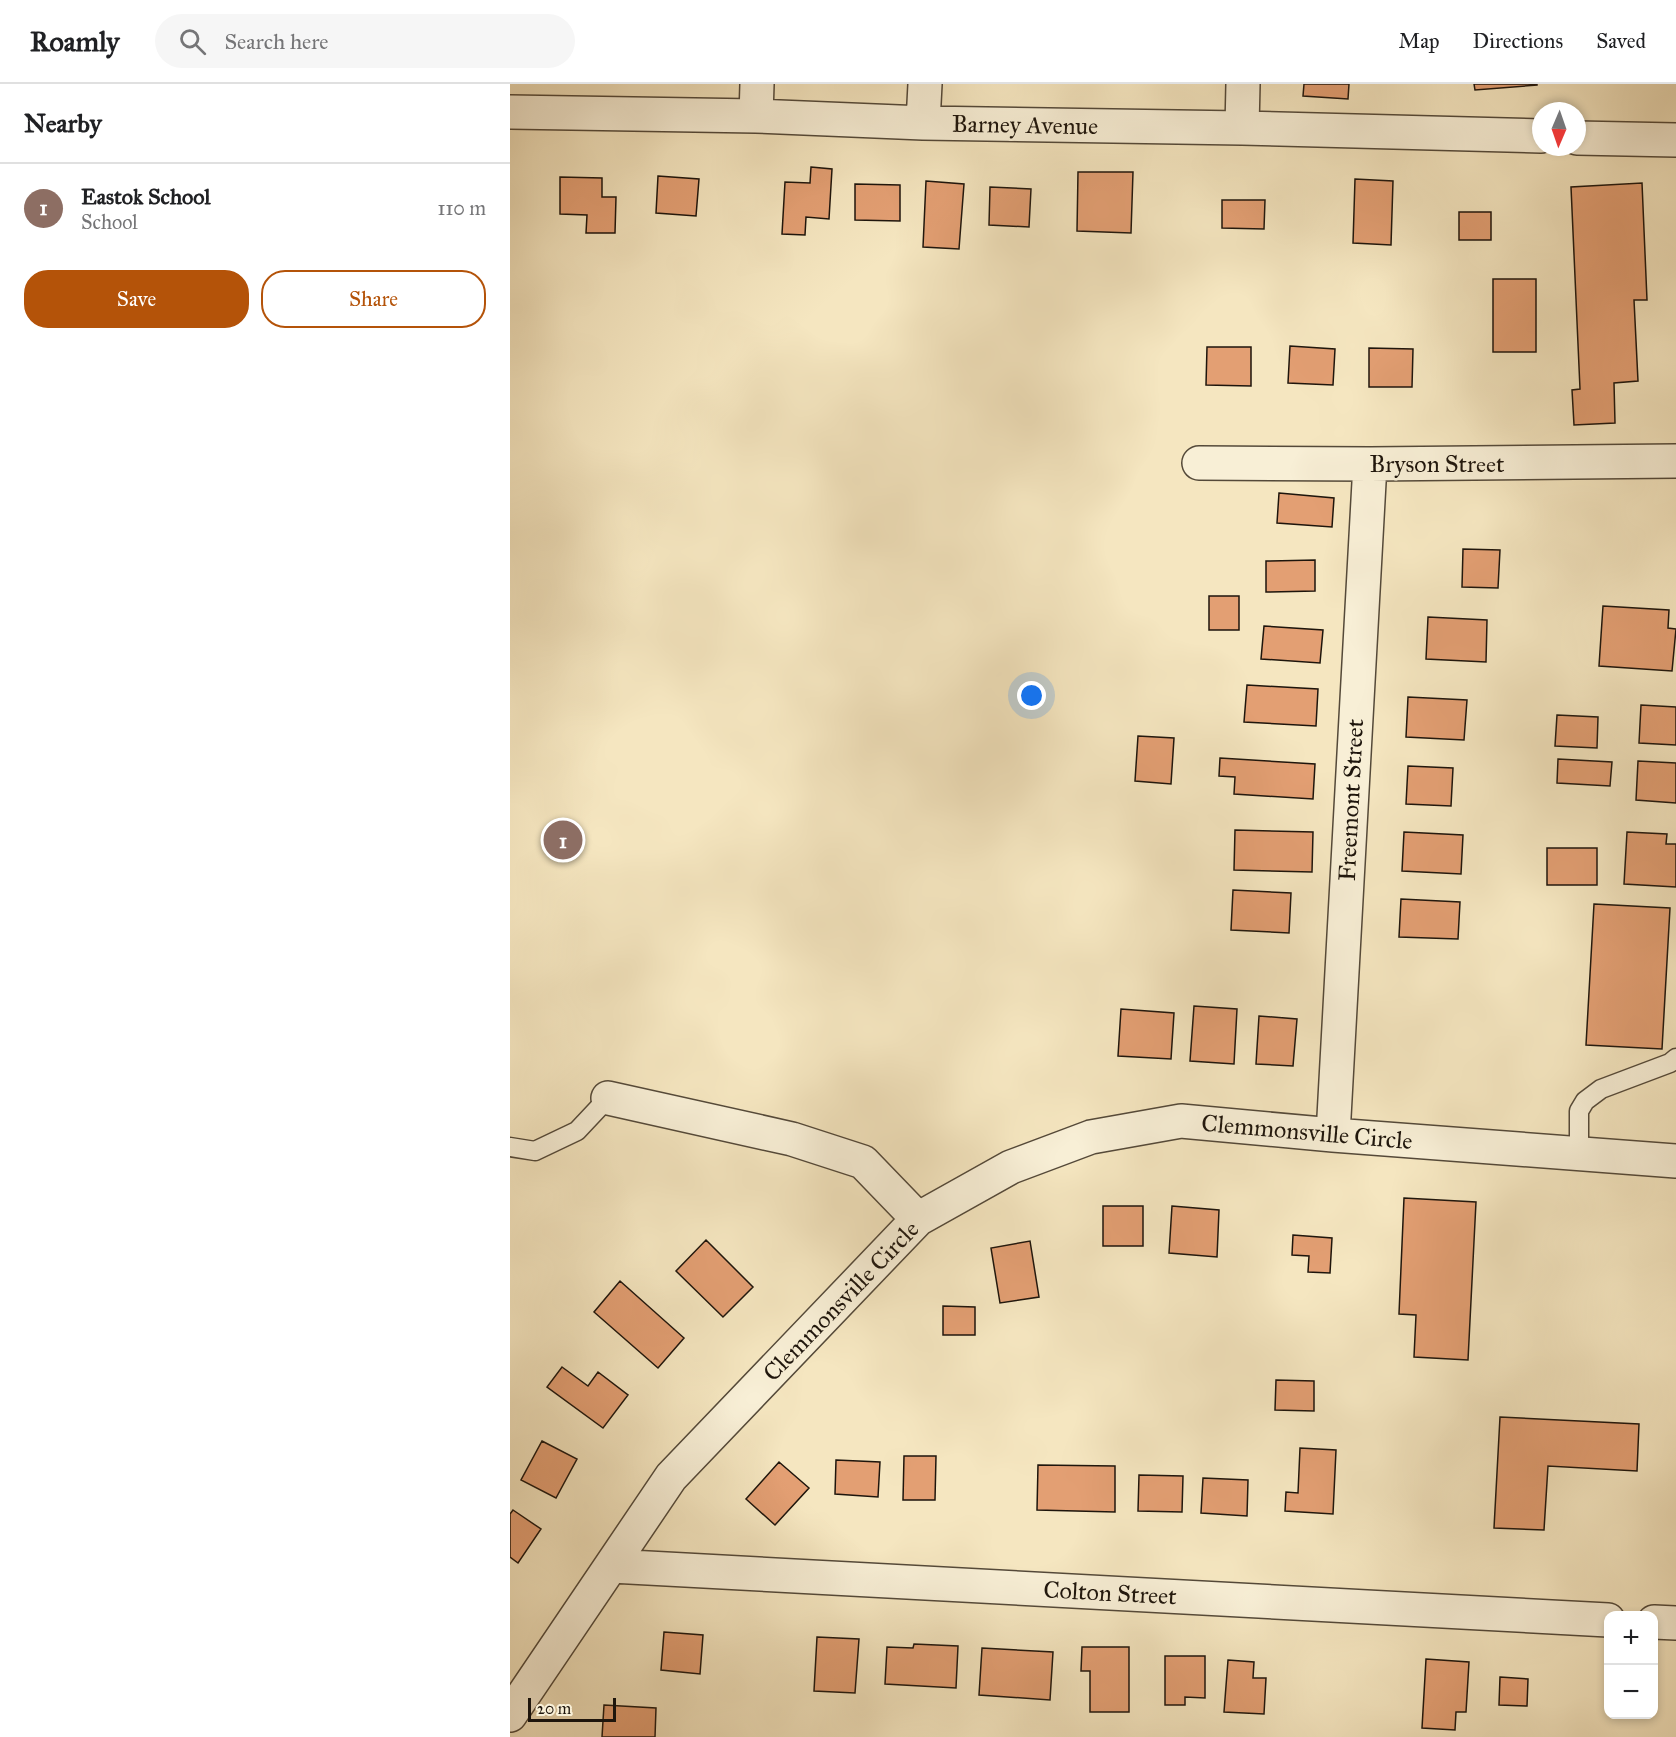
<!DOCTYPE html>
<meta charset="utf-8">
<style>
:root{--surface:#fff;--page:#f6f6f6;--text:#202124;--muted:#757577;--line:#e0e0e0;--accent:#b45309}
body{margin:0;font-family:"IM FELL Great Primer",serif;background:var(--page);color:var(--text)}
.controls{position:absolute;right:18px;bottom:18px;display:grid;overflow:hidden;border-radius:12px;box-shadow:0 3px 9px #0003}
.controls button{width:54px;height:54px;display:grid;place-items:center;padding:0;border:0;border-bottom:2px solid var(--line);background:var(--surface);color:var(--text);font:30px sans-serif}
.compass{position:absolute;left:1022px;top:18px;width:54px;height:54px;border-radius:50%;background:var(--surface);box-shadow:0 3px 9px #0003;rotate:182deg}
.scale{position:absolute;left:18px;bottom:15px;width:88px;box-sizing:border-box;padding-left:6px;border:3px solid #1e150c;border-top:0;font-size:16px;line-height:21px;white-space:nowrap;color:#1e150c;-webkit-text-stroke:4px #f8efd6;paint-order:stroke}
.you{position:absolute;left:522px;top:612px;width:21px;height:21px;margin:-15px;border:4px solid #fff;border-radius:50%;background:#1a73e8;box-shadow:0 0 0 9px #1a73e833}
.badge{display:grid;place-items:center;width:39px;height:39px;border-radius:50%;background:var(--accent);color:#fff;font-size:20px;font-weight:700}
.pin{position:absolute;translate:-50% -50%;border:3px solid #fff;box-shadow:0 2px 6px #0006}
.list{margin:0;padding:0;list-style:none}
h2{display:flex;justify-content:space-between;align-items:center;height:78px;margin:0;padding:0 24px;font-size:26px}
h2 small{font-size:20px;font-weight:400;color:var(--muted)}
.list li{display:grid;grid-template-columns:39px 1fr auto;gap:18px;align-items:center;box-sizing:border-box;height:90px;padding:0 24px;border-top:2px solid var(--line)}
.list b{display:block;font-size:22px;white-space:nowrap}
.list p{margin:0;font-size:20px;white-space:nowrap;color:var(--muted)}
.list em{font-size:20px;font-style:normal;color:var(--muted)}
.actions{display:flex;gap:12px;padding:18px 24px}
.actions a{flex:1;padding:14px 0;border:2px solid var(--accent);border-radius:24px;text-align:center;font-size:21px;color:var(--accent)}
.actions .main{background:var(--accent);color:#fff}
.icon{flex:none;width:33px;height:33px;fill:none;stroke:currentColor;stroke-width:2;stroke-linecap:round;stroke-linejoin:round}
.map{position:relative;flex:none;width:1166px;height:1653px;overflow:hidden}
header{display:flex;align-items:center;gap:36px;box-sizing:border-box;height:84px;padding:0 30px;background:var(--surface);border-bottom:2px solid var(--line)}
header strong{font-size:28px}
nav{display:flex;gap:33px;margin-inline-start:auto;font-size:21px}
.search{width:420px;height:54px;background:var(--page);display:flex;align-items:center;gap:15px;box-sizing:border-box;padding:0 21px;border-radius:33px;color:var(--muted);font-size:22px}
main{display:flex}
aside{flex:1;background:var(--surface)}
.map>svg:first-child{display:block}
.building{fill:#e39f73;stroke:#1e150c;stroke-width:1.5}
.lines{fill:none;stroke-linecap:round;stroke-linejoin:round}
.service-casing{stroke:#544939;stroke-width:21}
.minor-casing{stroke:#544939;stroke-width:36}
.service{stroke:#f8efd6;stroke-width:18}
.minor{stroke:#f8efd6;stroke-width:33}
.labels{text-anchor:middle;stroke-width:5;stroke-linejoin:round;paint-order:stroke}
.street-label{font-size:24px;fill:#1e150c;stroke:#f8efd6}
</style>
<header>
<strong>Roamly</strong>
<div class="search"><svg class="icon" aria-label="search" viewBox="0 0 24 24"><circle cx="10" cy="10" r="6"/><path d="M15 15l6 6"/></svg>Search here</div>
<nav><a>Map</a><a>Directions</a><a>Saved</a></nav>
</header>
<main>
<aside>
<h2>Nearby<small></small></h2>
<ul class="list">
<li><span class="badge" style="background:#8d6e63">1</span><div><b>Eastok School</b><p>School</p></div><em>110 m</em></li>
</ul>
<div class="actions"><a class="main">Save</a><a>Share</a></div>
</aside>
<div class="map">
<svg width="1166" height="1653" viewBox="0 0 1166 1653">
<rect width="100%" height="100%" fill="#f5e6c0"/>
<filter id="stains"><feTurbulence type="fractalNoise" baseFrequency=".00333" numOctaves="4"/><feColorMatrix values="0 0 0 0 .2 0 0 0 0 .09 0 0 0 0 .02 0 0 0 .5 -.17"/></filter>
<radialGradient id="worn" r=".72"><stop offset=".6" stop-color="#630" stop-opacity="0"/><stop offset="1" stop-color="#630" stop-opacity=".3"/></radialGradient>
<path class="building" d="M794,0H839L838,15L793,12Z
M964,0H1027V1L965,6Z
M301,83L322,85L319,135L296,133L295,151L272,150L275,98L300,99Z
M568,88H623L621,149L567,147Z
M148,92L189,95L186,132L146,129Z
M50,93L92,94V113H106L105,149H76L77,131L50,130Z
M845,95L883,97L881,161L843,159Z
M416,97L454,100L449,165L413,163Z
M1132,99L1137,216H1124L1128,297L1104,299L1105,339L1064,341L1062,306L1070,305L1061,103Z
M345,100L390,101V137L345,136Z
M480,103L521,105L519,143L479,141Z
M712,116H755L754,145L712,144Z
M949,128H981V156H949Z
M983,195H1026V268H983Z
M780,262L825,265L823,301L778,299Z
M697,263H741V302L696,301Z
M859,264L903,265L902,303H859Z
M769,409L824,414L822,443L767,439Z
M953,465L990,466L988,504L952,503Z
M805,476V507L756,508V477Z
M699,512H729V546H699Z
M1093,522L1159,526L1158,544L1166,545L1162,587L1089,582Z
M918,533L977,536L976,578L916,575Z
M754,542L813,546L810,579L751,575Z
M737,601L808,605L806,642L734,638Z
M898,613L957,616L954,656L896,653Z
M1131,621L1166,623V661L1129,659Z
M1047,631L1088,633L1087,664L1045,662Z
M628,652L664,654L661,700L625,697Z
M710,674L805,680L803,715L724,710L725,693L709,692Z
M1048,675L1102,678L1100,702L1047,699Z
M1128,677L1166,679V719L1126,716Z
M898,682L943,684L941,722L896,720Z
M725,746L803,748L802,788L724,786Z
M894,748L953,751L951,790L892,787Z
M1117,748L1157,750L1156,760H1166V803L1114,800Z
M1037,764H1087V801H1037Z
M723,806L781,809L779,849L721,846Z
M891,815L950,818L948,855L889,853Z
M1084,820L1160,824L1152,965L1076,961Z
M684,922L727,925L724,980L680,977Z
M611,925L664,929L661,975L608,972Z
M749,932L787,935L783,982L746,980Z
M894,1114L966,1118L958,1276L904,1273L906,1231L889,1230Z
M593,1122H633V1162H593Z
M662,1122L709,1126L707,1173L659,1169Z
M783,1151L822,1154L820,1189L798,1188L799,1172L782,1171Z
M196,1156L243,1203L213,1233L166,1187Z
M520,1157L529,1213L490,1219L481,1164Z
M110,1197L174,1254L148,1284L84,1228Z
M433,1222L465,1223V1251H433Z
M52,1283L78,1302L88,1288L118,1311L93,1344L37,1303Z
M766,1296L804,1297V1327L765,1326Z
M990,1333L1129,1340L1127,1387L1038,1382L1034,1446L984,1444Z
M32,1357L67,1375L46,1414L11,1396Z
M790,1364L826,1366L823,1430L775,1427L776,1408L788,1409Z
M394,1372H426L425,1416H393Z
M326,1376L370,1378L368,1413L325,1410Z
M269,1378L299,1404L265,1441L236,1415Z
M528,1381L605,1382V1428L527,1426Z
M629,1391L673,1392L672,1428L628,1427Z
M693,1394L738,1396L737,1432L691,1429Z
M3,1426L31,1445L8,1479L0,1473V1430Z
M154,1548L193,1551L190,1590L151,1586Z
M307,1553L349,1555L345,1609L304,1607Z
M404,1560L448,1562L446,1604L375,1600L377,1563L403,1564Z
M572,1563H619V1628H580V1587H571Z
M472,1564L543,1568L540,1616L469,1611Z
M655,1572H695V1614L675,1613V1621H655Z
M916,1575L959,1578L956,1628H946L945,1646L912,1644Z
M718,1576L744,1578L743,1594H756L754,1630L714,1628Z
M990,1593L1018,1595L1017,1622L989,1621Z
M94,1621L146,1624L145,1653H92Z"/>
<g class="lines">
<g class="service-casing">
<path id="service" d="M0,1063L25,1067L67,1047L98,1014
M1069,1070V1027L1075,1017L1091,1005L1160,979L1166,974"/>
</g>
<g class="minor-casing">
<path id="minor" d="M0,28L246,32L413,39L732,44L1031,52
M246,32L247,0
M413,39L415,0
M732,44L733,0
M1067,54L1166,56
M689,379L860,380L1166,377
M98,1014L282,1055L353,1078L408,1135
M823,1051L860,380
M101,1482L1098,1536
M1144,1538L1166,1539
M0,1631L161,1393L408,1135L501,1083L581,1053L671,1037L823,1051L1166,1077"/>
</g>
<use href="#service" class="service"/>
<use href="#minor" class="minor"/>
</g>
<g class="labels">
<g class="street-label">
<text transform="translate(515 41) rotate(1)" y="8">Barney Avenue</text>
<text x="927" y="388">Bryson Street</text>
<text transform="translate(841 716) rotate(-87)" y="8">Freemont Street</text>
<text transform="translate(797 1048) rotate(5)" y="8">Clemmonsville Circle</text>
<text transform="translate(331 1217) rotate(-46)" y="8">Clemmonsville Circle</text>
<text transform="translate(600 1509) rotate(3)" y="8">Colton Street</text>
</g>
</g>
<rect width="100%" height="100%" filter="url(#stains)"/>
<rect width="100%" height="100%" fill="url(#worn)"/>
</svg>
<div class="controls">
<button>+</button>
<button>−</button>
</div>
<svg class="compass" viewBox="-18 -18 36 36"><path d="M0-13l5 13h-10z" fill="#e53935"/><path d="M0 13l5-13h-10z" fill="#757577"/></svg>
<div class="scale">20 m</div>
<div class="you"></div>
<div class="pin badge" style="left:53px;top:756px;background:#8d6e63">1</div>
</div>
</main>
